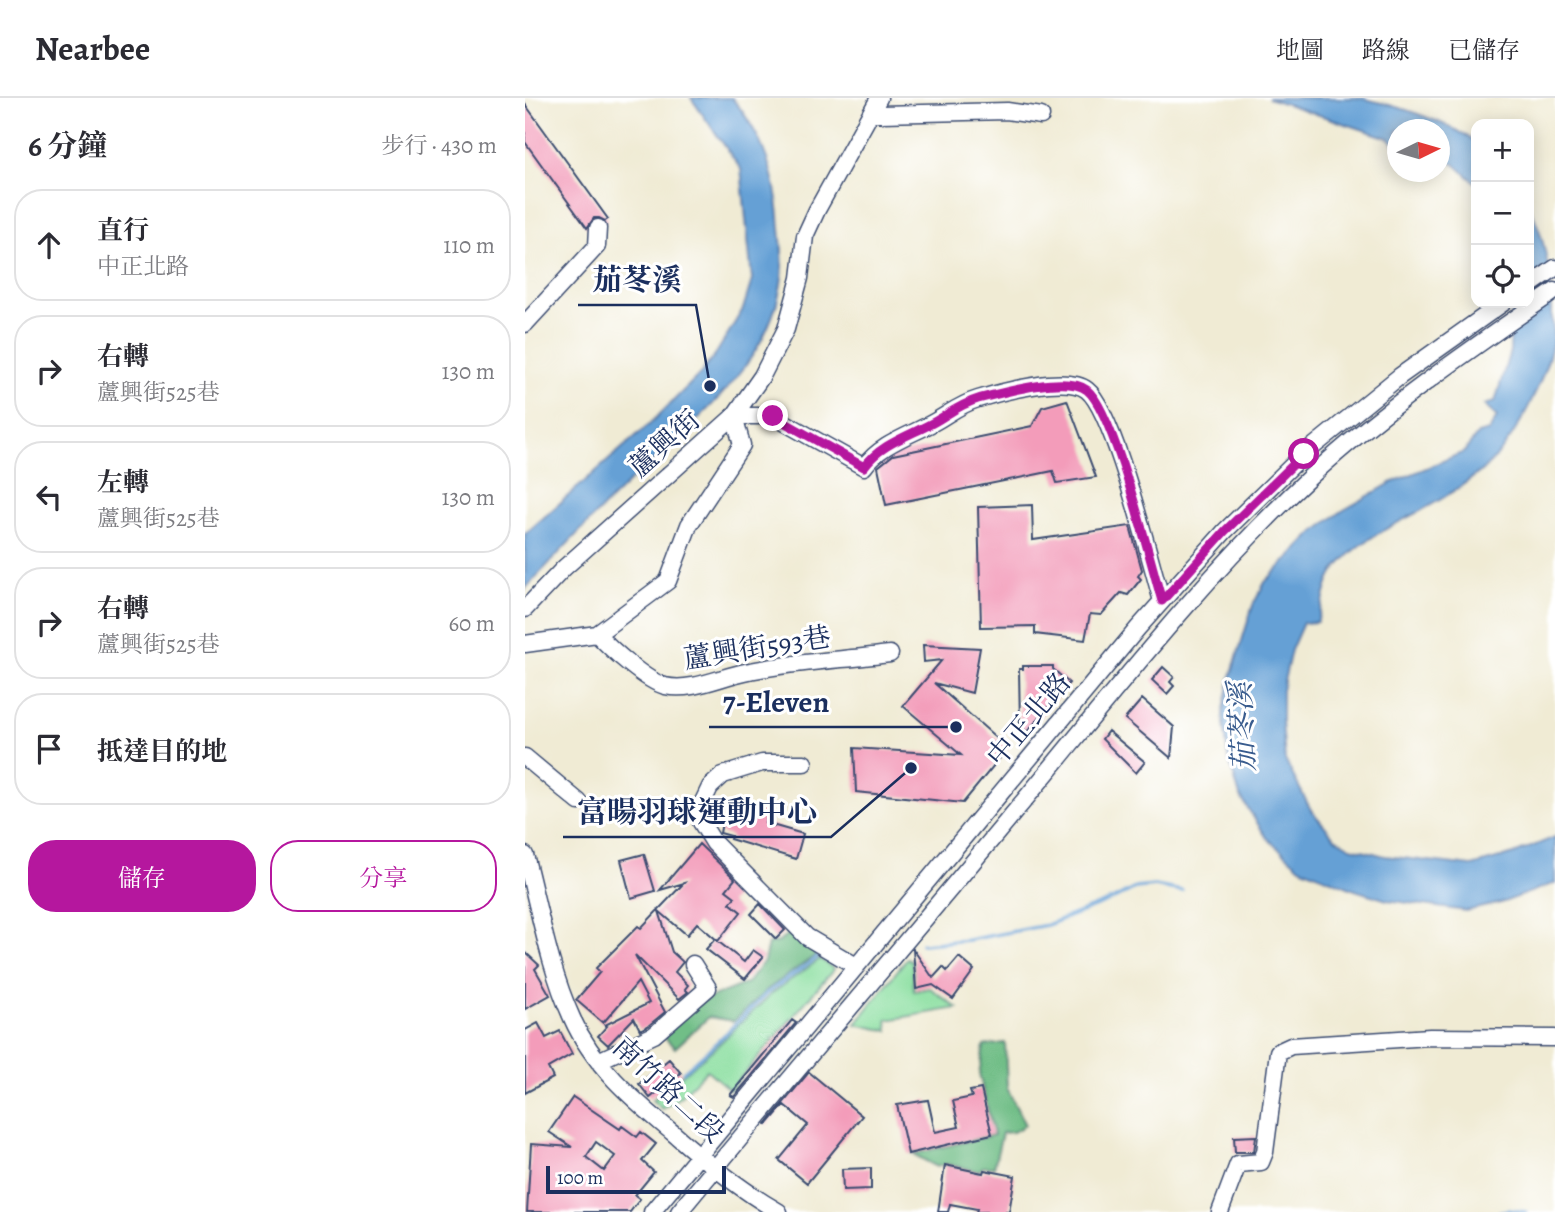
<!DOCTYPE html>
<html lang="zh-TW">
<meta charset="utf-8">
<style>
:root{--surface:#fff;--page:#f7f7f7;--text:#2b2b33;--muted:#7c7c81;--line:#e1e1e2;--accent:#b5179e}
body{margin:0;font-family:Alegreya,"Noto Serif TC",serif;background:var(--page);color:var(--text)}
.controls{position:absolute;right:21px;top:21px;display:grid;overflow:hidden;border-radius:14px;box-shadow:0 4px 18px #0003}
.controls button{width:63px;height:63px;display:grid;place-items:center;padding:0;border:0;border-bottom:2px solid var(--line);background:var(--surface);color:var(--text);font:35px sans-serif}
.compass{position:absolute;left:862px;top:21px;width:63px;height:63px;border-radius:50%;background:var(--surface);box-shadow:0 4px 18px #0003;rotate:85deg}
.scale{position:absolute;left:21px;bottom:18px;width:180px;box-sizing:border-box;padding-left:7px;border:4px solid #1b2f5e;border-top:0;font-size:19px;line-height:24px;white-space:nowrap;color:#1b2f5e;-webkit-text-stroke:5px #fff;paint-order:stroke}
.stop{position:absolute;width:21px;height:21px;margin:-16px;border:5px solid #b5179e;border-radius:50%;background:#fff}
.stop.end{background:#b5179e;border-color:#fff;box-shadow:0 2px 7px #0008}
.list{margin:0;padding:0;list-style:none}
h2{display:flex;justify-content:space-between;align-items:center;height:91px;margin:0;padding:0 28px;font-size:30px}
h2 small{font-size:23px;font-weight:400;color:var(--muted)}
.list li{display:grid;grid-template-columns:46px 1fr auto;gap:21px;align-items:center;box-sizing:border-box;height:112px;margin:0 14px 14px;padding:0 14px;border:2px solid var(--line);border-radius:28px}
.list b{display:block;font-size:26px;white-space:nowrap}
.list p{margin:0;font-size:23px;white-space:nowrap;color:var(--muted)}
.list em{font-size:23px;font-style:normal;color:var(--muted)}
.actions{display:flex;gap:14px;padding:21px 28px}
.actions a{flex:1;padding:16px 0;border:2px solid var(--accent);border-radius:28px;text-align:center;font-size:24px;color:var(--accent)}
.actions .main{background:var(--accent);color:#fff}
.icon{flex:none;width:38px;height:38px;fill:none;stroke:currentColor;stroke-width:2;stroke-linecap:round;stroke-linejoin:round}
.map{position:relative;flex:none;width:1030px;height:1114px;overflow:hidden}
header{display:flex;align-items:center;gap:42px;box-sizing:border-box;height:98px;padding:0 35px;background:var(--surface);border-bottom:2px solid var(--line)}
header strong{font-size:33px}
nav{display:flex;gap:38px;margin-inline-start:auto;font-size:24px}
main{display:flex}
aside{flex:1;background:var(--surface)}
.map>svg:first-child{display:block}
.green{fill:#8cdfa1;stroke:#548780;stroke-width:2}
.forest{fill:#71be87;stroke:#467672;stroke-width:2}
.water{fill:#65a0d5;stroke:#40689a;stroke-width:2}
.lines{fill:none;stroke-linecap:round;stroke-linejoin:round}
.stream{stroke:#65a0d5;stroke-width:3.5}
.building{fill:#f39cba;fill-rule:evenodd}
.minor-casing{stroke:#3b4b70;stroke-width:19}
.minor{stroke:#fff;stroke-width:16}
.route{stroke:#b5179e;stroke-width:9}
.labels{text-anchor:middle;stroke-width:6;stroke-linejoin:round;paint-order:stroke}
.street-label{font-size:28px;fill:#1b2f5e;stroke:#fff}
.water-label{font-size:30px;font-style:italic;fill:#395c8e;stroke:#fff}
.leader{fill:none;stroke:#1b2f5e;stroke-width:2.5}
.callout-dot{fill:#1b2f5e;stroke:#fff;stroke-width:2.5}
.callout-label{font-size:30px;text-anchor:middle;font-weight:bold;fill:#1b2f5e;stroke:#fff;stroke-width:6;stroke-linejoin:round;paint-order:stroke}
</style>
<header>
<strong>Nearbee</strong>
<nav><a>地圖</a><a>路線</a><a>已儲存</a></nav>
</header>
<main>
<aside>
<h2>6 分鐘<small>步行 · 430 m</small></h2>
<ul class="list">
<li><svg class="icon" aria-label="ahead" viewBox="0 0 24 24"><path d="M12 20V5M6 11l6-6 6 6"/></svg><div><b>直行</b><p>中正北路</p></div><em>110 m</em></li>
<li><svg class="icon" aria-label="right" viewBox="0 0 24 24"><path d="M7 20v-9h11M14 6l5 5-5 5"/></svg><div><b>右轉</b><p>蘆興街525巷</p></div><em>130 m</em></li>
<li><svg class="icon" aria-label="left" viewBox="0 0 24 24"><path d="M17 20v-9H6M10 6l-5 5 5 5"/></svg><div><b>左轉</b><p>蘆興街525巷</p></div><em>130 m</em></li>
<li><svg class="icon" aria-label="right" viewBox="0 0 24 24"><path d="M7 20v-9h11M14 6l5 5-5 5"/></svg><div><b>右轉</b><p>蘆興街525巷</p></div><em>60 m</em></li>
<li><svg class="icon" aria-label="arrive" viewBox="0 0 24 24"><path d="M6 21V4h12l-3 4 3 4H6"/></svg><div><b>抵達目的地</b></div></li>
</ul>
<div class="actions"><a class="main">儲存</a><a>分享</a></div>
</aside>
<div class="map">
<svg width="1030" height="1114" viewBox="0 0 1030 1114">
<rect width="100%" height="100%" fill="#fff"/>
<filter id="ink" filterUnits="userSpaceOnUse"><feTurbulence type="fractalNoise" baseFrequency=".0143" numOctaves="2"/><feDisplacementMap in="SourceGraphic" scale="14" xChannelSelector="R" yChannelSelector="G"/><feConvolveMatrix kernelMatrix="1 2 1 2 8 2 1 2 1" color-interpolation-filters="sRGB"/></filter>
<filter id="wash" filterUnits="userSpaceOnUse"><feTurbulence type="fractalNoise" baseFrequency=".00686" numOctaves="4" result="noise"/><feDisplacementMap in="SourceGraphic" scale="28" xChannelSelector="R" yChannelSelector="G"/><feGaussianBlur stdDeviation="1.57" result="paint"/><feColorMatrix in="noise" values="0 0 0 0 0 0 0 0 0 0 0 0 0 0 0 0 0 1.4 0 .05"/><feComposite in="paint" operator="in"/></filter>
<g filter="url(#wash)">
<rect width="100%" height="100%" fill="#f0ebd4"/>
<path class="green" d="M382,860L387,863L389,893L405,890L432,910L362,922L363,933L331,926Z
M295,861L309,871L205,992L182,972L156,998L137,1011L127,1002L192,948L246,896Z"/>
<path class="forest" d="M267,832L291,857L243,891L209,923L184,919L150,950L139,939L151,924L177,903L222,885L239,863L243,846L254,844Z
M480,945L482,990L500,1027L488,1034L477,1035L469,1069H458L453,1073L421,1066L412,1069L388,1056L469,1037L454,976L459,948Z"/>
<path class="water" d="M166,0H207C235,33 250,74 254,117C255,138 260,164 256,186C242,274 160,330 100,388C65,421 33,456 0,491V436L130,321L176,275L192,254L218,211L227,182L216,71Z
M743,0C769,0 811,0 835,0C871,7 921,23 951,44V85L929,66L915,60L914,32H872V48L863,40Z
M1004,108C1021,141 1025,174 1026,211C1027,223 1030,236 1027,248C1018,284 994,334 969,361C955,376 935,389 918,400C882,423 840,435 812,470C800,484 799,506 792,524L778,525L766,552L757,592V623L760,662L786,712L810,740L826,749L860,758L947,768L989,756L1030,739V785L976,805L941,813L862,802L830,792L775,769L742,740L715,698L703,659L698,616L706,578L728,507L740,484L788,435L817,413L866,385L939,354L953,336L964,333L972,319L959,307L970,304L985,253L987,205H1004Z"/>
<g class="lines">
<path class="stream" d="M397,846L443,842L522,827L587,802L610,790L630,788L657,793
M158,974L189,947L242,895L293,859
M974,1114L983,1112L1001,1114"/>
</g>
<g id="blocks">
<path class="building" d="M0,6L83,121L80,123L74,120H69L62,130L0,44Z
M542,302L571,379L532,385L528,373L361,407L353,369L368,357L507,328L517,309Z
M507,407L508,442L605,428L617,472L613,478L616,481L603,497L596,495L576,517L565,516L560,542L510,536V528L456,529L453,409Z
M398,547L455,550L447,595L409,585L483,650L438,705L331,694L329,650L436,657L378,608L417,562L399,564Z
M498,568H528V571L544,585L502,634L495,628L494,571H498Z
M638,569L649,579L645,584L649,588L642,596L627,582Z
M617,601L649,629L646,660L600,621Z
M583,633L620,664L611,675L577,641Z
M215,707L243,716L240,725L278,736L271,761L205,741L206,738L195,735L198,719L211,723Z
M174,746L210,781L201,792L210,799L205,805L216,814L193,843L172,825L162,837L134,813L147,854L158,864L150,874L163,887L160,891L163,894L154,901L110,857L140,914L123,928L115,932L109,920L83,947L73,938L82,928L80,927L124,905L113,884L78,925L51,902L75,874L71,870L113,828L116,830L159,785L135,792Z
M119,756L130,793L106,800L96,762Z
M235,806L260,832L251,841L226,816Z
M190,841L219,864L228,852L238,859L220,881L181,851Z
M388,851L408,880L418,869L422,873L434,859L449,872L428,901L408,887L391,891Z
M0,854L14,867L10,871L25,897L0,911Z
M267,922L271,925L209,999L205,997Z
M13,925L21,940L35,933L47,956L23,970L28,980L0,995V932Z
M144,961L156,975L125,1000L114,986Z
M284,974L337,1018L282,1085L254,1062L283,1027L259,1007L242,1027L241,1026Z
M456,991L467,1036L383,1056L372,1007L403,1002L410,1034L434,1029L428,1003L447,999L445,993Z
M48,999L95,1031L97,1028L112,1039L116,1034L131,1046L117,1063L129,1074L110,1097L115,1101L105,1114H2L6,1046L47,1049L24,1034ZM71,1044L90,1058L79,1073L61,1059Z
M731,1038L729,1054H710L709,1039Z
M420,1067L458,1075L459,1072L490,1078L484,1114H451L452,1111L425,1106L423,1114H413Z
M346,1070V1091L318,1092L317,1071Z"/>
</g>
</g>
<g filter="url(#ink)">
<use href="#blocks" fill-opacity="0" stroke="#3b4b70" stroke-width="2"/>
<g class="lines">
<g class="minor-casing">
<path id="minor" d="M348,12L356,16L482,13L516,18
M1004,188L1030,170
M0,226L72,148L73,130
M0,511L39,470L209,318L237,278L261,231L275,180L280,138L292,112L354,0
M72,536C86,551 121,583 140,588C166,594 195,579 220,574C267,564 317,562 365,556
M0,546L72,536L143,483L164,427L217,347L209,318H248L339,369C356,345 387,337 411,323C425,315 436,306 453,301C476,294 542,276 562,292C589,313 625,463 637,503
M0,659L54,704
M279,665H237L198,677L185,689L174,712L176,724L189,745L282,839L331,868
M0,757C14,810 24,870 47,920C68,968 109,1002 148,1035C181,1064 216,1092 254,1114
M73,963L129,937L183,890L168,866
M127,1114L613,530L700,433L779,356L875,278L978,205
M154,1114C265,979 380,846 492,711C586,598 677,480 785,379C860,310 946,251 1030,193
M695,1114L713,1066L736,1064L740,1054L753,954L766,948L905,939L1030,940"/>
</g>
<use href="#minor" class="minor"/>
</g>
</g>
<g class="lines" filter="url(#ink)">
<path class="route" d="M248,318L339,369C356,345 387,337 411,323C425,315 436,306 453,301C476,295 542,276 562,292C589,313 625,463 637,503L700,433L779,356"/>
</g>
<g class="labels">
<g class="street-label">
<text transform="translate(139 345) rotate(-42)" y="10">蘆興街</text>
<text transform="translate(232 549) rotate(-9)" y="10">蘆興街593巷</text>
<text transform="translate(503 621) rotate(-50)" y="10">中正北路</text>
<text transform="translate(144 991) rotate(43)" y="10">南竹路二段</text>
</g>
<g class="water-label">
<text transform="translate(717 629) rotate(-93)" y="10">茄苳溪</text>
</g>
</g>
<path class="leader" d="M185 288L171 207H53M431 629L318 629H184M386 670L306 739H38"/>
<g class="callout-dot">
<circle cx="185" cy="288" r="7"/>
<circle cx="431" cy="629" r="7"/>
<circle cx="386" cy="670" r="7"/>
</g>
<g class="callout-label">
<text x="112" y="192">茄苳溪</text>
<text x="251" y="614">7-Eleven</text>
<text x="172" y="724">富暘羽球運動中心</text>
</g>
</svg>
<div class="controls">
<button>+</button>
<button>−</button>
<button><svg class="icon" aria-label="locate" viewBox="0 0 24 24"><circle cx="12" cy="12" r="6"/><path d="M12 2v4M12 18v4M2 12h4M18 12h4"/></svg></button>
</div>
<svg class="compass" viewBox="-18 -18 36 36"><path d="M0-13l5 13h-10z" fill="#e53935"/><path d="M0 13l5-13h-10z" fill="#7c7c81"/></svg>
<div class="scale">100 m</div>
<div class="stop" style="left:779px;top:356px"></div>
<div class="stop end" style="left:248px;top:318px"></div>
</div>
</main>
